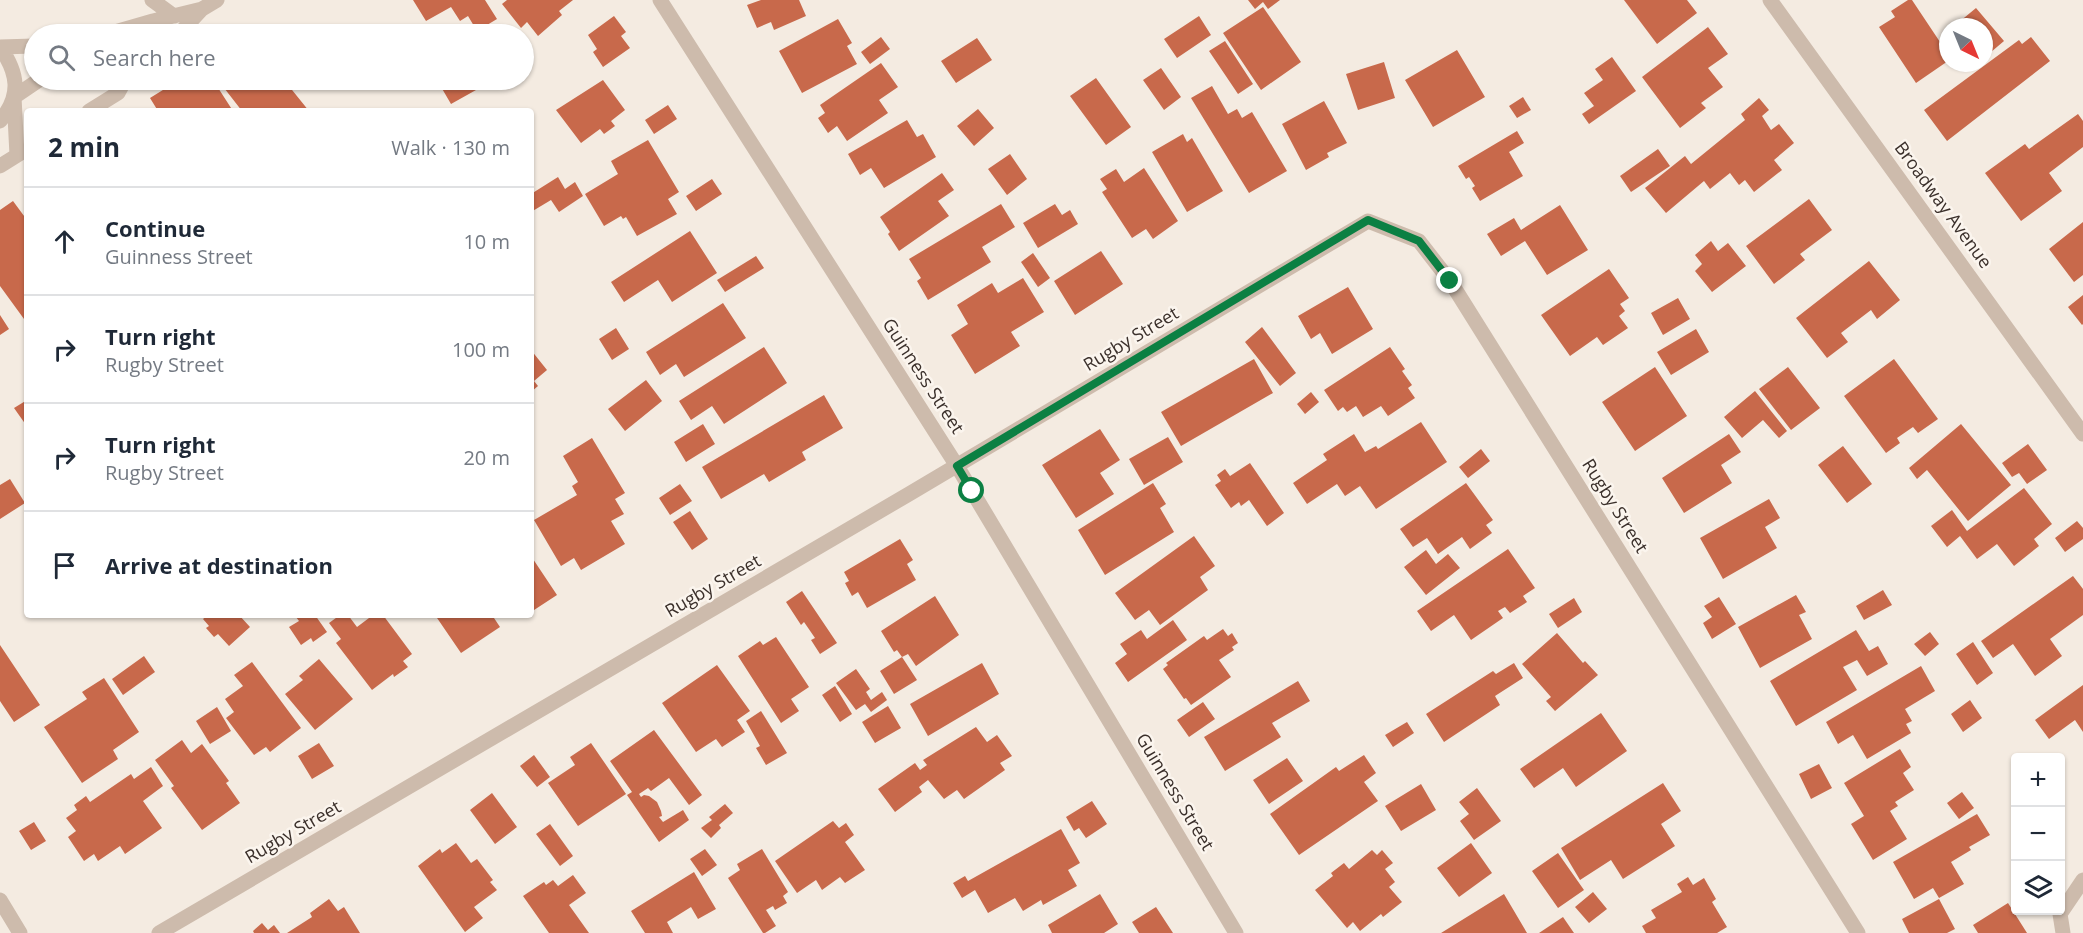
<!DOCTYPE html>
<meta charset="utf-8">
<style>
:root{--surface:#fff;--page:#f2f2f3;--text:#1f2937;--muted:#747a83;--line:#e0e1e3}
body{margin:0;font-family:"Open Sans",sans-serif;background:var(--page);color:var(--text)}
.controls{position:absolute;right:18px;bottom:18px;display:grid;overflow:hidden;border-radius:6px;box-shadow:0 2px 4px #0004}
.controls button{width:54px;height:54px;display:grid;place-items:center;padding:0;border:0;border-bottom:2px solid var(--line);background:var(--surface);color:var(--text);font:30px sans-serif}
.compass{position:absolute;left:1939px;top:18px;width:54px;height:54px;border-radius:50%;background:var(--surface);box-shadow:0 2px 4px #0004;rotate:137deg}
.stop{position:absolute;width:18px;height:18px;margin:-14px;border:4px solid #0b8043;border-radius:50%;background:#fff}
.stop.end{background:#0b8043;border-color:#fff;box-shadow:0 2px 6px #0008}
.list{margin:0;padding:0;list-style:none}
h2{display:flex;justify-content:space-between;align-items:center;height:78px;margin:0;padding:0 24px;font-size:26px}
h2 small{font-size:20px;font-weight:400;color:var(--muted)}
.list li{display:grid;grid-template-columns:39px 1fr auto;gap:18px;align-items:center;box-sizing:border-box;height:108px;padding:0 24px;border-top:2px solid var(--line)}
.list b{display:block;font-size:22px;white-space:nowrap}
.list p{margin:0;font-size:20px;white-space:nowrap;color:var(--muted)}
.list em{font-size:20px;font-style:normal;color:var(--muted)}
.icon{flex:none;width:33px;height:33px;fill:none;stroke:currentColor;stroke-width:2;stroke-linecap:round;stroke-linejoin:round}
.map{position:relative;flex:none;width:2083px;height:933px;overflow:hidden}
.search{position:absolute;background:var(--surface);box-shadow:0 2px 4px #0004;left:24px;top:24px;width:510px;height:66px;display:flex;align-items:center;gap:15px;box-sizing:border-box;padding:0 21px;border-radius:33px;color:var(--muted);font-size:22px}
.panel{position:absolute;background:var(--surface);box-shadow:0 2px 4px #0004;left:24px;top:108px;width:510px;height:510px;border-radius:6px}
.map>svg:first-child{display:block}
.building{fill:#c8694b}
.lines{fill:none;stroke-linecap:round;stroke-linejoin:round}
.minor{stroke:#cdbbac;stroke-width:15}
.route{stroke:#0b8043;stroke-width:8}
.labels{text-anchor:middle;stroke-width:5;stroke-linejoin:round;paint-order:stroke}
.street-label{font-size:18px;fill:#3b302b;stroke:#fbf5ee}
</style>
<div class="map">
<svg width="2083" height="933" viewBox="0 0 2083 933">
<rect width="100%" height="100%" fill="#f4ebe1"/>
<path class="building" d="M413,0H485L497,19L477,31L468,16L460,21L451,7L426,21Z
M507,0H573L559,11L562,15L538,36L527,22L521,28L502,4Z
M761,0H799L806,16L774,30L771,22L757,28L747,5Z
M1248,0H1280L1268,9L1263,2L1255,9Z
M1624,0H1687L1697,13L1657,44Z
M1908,0H1912L1948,54V61L1916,83L1879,27L1895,17L1891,11Z
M1263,7L1301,62L1261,90L1223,33Z
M1976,8L2004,41L1984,58V27H1953Z
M614,16L626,32L621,36L630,48L603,67L593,52L597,49L588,35Z
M1199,16L1211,35L1177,58L1164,39Z
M838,19L852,43L847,46L857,64L802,93L779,51Z
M1708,27L1728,54L1708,68L1723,87L1701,103L1706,108L1680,128L1642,77Z
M881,37L890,49L870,64L861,52Z
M2031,37L2050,61L1947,141L1924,110L2019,40L2022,44Z
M977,38L992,60L956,83L941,61Z
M1225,41L1253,84L1238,94L1209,51Z
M1457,50L1485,97L1433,127L1405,80Z
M1612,57L1636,91L1589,124L1582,114L1594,106L1584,93L1603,80L1595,69Z
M1384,62L1395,98L1358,110L1346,74Z
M881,63L898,87L879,100L888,113L847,141L837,126L828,133L818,118L825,113L820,105Z
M1161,68L1181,97L1164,110L1143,80Z
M1096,78L1131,127L1106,145L1070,96Z
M179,80H213L233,111H158L150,98Z
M226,80H284L309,111H242L221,84Z
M437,80H470L476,90L451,104Z
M603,80L625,110L611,121L615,126L604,134L600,129L581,143L556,110Z
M1212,86L1228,114L1237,109L1242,118L1252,112L1287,171L1249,193L1191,98Z
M1523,97L1531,110L1517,118L1509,106Z
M1759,98L1769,110L1762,116L1771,130L1779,124L1794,143L1774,160L1782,170L1754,192L1745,180L1739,185L1730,173L1710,189L1704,181L1666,213L1645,188L1685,156L1691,164L1745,120L1741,114Z
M1324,101L1347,143L1327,153L1329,157L1306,170L1282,124Z
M668,105L677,119L654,134L645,120Z
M978,109L994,128L974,146L957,126Z
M2078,114L2083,121V147L2049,173L2062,191L2021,221L1985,173L2025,144L2029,149Z
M907,120L917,137L923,134L936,157L884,188L871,168L860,175L848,154Z
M1517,131L1524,143L1509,152L1523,176L1480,201L1472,188L1475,186L1469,177L1466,179L1458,166Z
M1183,134L1187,142L1192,138L1223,191L1187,212L1152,152Z
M648,140L679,192L668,199L677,214L637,236L626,217L623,219L621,216L604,226L585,194L618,174L611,161Z
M1658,149L1670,166L1631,192L1620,176Z
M1010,154L1027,179L1007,195L988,169Z
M1144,168L1178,221L1153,239L1146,229L1132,238L1102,192L1107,189L1100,179L1116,169L1124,182Z
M942,173L954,190L938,201L949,216L899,251L888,234L890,232L880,217Z
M558,177L565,189L575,182L583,196L559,212L551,200L531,212V194Z
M712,179L722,194L696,211L686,196Z
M1809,199L1832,230L1800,254L1805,260L1774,284L1746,246Z
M13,201L27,220V233L25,234L27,237V321L24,319L0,286V210Z
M1001,204L1015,227L982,247L991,262L928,300L917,281L921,278L909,259Z
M1055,204L1062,215L1070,210L1078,224L1038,248L1023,223Z
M1560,205L1588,250L1547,275L1525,241L1501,256L1487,234L1514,218L1521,230Z
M2083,222V275L2074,282L2049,249Z
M690,231L717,273L672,302L658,280L624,302L611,282Z
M1711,241L1718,251L1728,243L1746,266L1712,292L1695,271L1702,264L1695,255Z
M1101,251L1123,284L1075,315L1054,281Z
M1033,253L1050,278L1038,287L1021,262Z
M756,256L764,268L725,292L717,280Z
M1869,261L1900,300L1877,319L1871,310L1841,333L1848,342L1827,358L1796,318Z
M1609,269L1629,298L1620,304L1625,311L1619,316L1628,328L1603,345L1597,337L1570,356L1541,315Z
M1023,278L1044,312L1011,332L1020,346L975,374L951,335L968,324L957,305L992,283L998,293Z
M1348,287L1373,329L1332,354L1320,333L1311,339L1298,316Z
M2083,295V324L2082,325L2068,307Z
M1678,298L1690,319L1663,335L1651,313Z
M723,303L746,338L684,377L676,364L660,375L646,352Z
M0,315L9,329L0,335Z
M1262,327L1296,373L1280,386L1245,342Z
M616,328L629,349L612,360L599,339Z
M1696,329L1709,352L1671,375L1657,352Z
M764,347L787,383L724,424L712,406L691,420L679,401Z
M1390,347L1405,369L1402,371L1412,385L1408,388L1415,398L1388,416L1381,406L1363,417L1356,406L1347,412L1343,407L1338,411L1324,390Z
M531,350L547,370L534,381L538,386L531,392Z
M1254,359L1273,393L1181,446L1161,412Z
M1894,359L1938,419L1918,433L1913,427L1897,438L1900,443L1886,453L1844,396Z
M1655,367L1687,416L1635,451L1602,402Z
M1788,367L1820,408L1791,430L1759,389Z
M646,380L662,401L625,431L608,409Z
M1755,391L1787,431L1779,438L1763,420L1742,438L1724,417Z
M1311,392L1319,402L1305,414L1297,404Z
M824,395L843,428L802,452L806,460L769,482L764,474L721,499L702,467Z
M27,400V424L26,425L14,408Z
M1421,422L1447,462L1376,509L1360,486L1345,496L1337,484L1307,504L1293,483L1327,460L1323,454L1354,434L1365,452L1376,446L1378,449Z
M703,424L715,444L686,462L674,442Z
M1961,424L2011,485L1968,521L1927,470L1917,479L1909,468Z
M1100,429L1120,460L1100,473L1114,494L1076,518L1042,465Z
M1729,434L1741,452L1721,465L1732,483L1684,513L1662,478Z
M1168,437L1183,462L1144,485L1129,459Z
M592,438L625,493L615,499L624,514L611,521L625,544L581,570L574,558L561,566L534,520L577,495L572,486L578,482L563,456Z
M2028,444L2047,470L2027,484L2019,473L2012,477L2002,463Z
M1843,446L1872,484L1847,503L1818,465Z
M1481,449L1490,461L1468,478L1459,467Z
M1250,463L1284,513L1267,526L1249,500L1241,506L1239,502L1231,508L1215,485L1221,481L1217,475L1225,469L1230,476Z
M10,479L25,503L0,519V485Z
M1153,483L1166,504L1160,508L1174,532L1105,575L1078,530Z
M1466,483L1493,520L1486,525L1492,533L1470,549L1462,537L1438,554L1427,538L1413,547L1400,529Z
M680,484L692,501L670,515L659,498Z
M2024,488L2052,524L2034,539L2039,546L2014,566L1997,544L1977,559L1960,536L1947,547L1931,526L1952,510L1967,531Z
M1769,499L1780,518L1765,527L1777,548L1723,579L1700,538Z
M690,511L708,539L692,550L673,522Z
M2077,521L2083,528V539L2065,552L2055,538Z
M1194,536L1215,566L1200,577L1208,590L1160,625L1149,610L1135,620L1115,593Z
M900,539L913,560L907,564L916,580L867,608L858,592L852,596L845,583L849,581L844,572Z
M1508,549L1535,588L1523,596L1527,602L1510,613L1505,607L1498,611L1503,618L1471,640L1454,615L1431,631L1417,611Z
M1426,550L1436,564L1448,554L1460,568L1426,595L1404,567Z
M531,556L557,595L531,612Z
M2073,576L2083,589V615L2050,639L2062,656L2035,676L2013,644L1993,658L1981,641Z
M1883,590L1892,605L1864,620L1856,606Z
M802,591L837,643L820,654L811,640L815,638L804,622L801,625L786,602Z
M1796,595L1806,612L1799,615L1812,639L1760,668L1738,627Z
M935,596L959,635L916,666L908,654L902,657L917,680L894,694L880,671L902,657L897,650L894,652L881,631Z
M1719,597L1736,624L1712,639L1703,623L1712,617L1704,606Z
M1574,598L1582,612L1558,628L1549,614Z
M208,615H239L250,627L229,646L218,634L214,637L206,628L209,626L203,619Z
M299,615H315L327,632L313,642L311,638L301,645L289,627L299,621L296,617Z
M340,615H348L357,627L373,615H383L412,654L403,661L408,667L394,677L393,674L372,690L336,643L341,639L329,623Z
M435,615H492L500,627L461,653Z
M1173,620L1187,640L1128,682L1115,663L1127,654L1120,644L1141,630L1147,639Z
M1223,629L1228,636L1232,633L1238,643L1232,647L1234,650L1219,660L1231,677L1191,705L1186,698L1184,699L1163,669L1168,665L1166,663L1204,636L1207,640Z
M1856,630L1869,651L1878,646L1888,664L1867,676L1857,660L1843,667L1857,690L1796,726L1770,681Z
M1930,632L1939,644L1925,656L1914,644Z
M1557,633L1583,663L1585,661L1598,675L1555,711L1546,701L1551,697L1522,664Z
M776,637L809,687L791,699L799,711L781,723L738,656L760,641L763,645Z
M1973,642L1993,673L1977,685L1956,654Z
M0,645L40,705L14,722L0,701Z
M144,656L155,672L123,695L112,679Z
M319,659L353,699L315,730L285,694L303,680L299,676Z
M252,662L301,728L270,752L266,747L254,755L226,718L234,712L225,699L243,686L234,675Z
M982,663L999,694L928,736L910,704Z
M1514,663L1523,678L1495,696L1500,705L1444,742L1426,714L1493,671L1496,674Z
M717,665L750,711L737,720L745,732L722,747L716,739L696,752L662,703Z
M1921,666L1935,691L1905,709L1912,721L1906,724L1911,733L1867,759L1853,735L1838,744L1826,722Z
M856,669L870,689L866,692L871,700L882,692L887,700L871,712L865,704L856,710L836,683Z
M104,678L139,732L113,750L118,759L82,783L44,727L87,699L82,692Z
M1298,681L1310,701L1272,723L1281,737L1225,771L1204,737Z
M2083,685V732L2075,720L2049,739L2035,720Z
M835,686L852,714L840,722L822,695Z
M1970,700L1982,718L1963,732L1951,714Z
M1203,702L1215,719L1189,737L1177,720Z
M888,706L901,728L875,743L862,722Z
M217,707L231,731L210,744L196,721Z
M761,711L787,753L766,765L756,748L760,746L746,721Z
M1601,713L1627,751L1576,787L1563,768L1534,788L1520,769Z
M1407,722L1414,733L1393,747L1385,735Z
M976,727L987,742L997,735L1012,756L1000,763L1005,770L964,799L957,790L944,799L928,780L919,787L922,792L895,812L878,789L915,763L920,770L927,765L923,760Z
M654,730L702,795L689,805L669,778L651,791L648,788L639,794L641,797L644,795L649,796L657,802L661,811L662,816L659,817L663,822L683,810L689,820L659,842L627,795L632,792L610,761Z
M182,740L191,753L202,744L229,781L226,783L240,803L202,830L171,788L174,786L155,760Z
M319,743L334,766L312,779L298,756Z
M591,743L626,794L578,826L548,783L575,765L570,757Z
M1900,749L1911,767L1903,773L1914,790L1895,802L1898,806L1890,811L1907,839L1873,860L1851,824L1864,816L1844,783Z
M534,755L550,777L537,787L520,766Z
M1364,755L1376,773L1364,782L1378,801L1299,855L1270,814L1336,767L1339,771Z
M1287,758L1303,781L1269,804L1253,780Z
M1819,764L1832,788L1811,799L1799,774Z
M151,767L163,786L143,801L162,828L125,854L120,846L98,861L94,854L84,861L68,837L76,831L66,818L77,810L74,805L86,796L90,802L131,774L134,779Z
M1663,783L1681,811L1661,824L1675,846L1623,879L1611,860L1580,880L1561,848Z
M1421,784L1436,810L1401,831L1385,806Z
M1477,788L1501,821L1474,840L1460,821L1469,814L1459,802Z
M1962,792L1974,808L1959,819L1947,803Z
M492,793L517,827L495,844L470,810Z
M1092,801L1107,824L1086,838L1079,828L1074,831L1066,817Z
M725,804L733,813L719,825L721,828L711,838L701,828L712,820L709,817Z
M1977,814L1990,835L1969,847L1971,850L1951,862L1964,884L1939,898L1933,888L1914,899L1893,862Z
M833,821L839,828L846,823L854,835L845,842L865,870L845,883L840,877L822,890L816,880L797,893L775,861Z
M34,822L46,841L31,850L19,831Z
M550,824L573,856L560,866L536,834Z
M1061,829L1080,863L1068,870L1077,886L1043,905L1041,900L1023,911L1015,898L988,913L975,890L962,898L953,883L965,876L968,881Z
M456,843L471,863L477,859L493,880L490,882L497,890L474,907L483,918L465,932L418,866L440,849L442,853Z
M1471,843L1492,873L1459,897L1437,868Z
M705,849L717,865L702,876L690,859Z
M762,849L788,892L783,896L787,903L775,910L773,906L766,910L776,926L765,933H763L728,878L740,870L737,864Z
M1372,850L1377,855L1382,850L1393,863L1385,869L1395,882L1389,887L1402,902L1383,917L1381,914L1360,931L1353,922L1347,928L1315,890L1333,876L1331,873L1344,863L1349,869Z
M1558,853L1584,890L1558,908L1532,871Z
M694,872L716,909L698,919L691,907L667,922L673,933H645L631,911Z
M573,875L586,893L569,905L589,933H549L523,896L544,882L546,885L553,880L558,886Z
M1688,877L1693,885L1704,878L1716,899L1712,902L1727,927L1717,933H1646L1642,926L1656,918L1651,910L1682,892L1677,884Z
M1593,892L1607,909L1589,923L1575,907Z
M1100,894L1118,924L1104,933H1052L1048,925Z
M1504,894L1527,933H1441Z
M329,899L338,911L344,907L360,933H287L312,917L310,913Z
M1939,899L1955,929L1947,933H1909L1902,919Z
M2008,903L2027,933H1978L1973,925Z
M1156,907L1173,933H1139L1132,922Z
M1563,917L1574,933H1539Z
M262,923L268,930L274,925L280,933H254L253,931Z"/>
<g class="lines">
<path class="minor" d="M152,0L174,16
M660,0L957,466L1236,933
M1770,0L2083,434
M108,34L153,21L202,9
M179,34L202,9L217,0
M0,47C18,73 22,95 0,121
M0,47L34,46
M89,111L118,93L125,80
M17,155L14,97L39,80
M0,166L24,151
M0,900L20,933
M159,933L909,494L1368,221L1419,241L1450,281L1858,933
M2063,933L2060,914L2083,880"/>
</g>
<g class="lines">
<path class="route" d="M972,491L957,466L1368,220L1419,241L1450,281"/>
</g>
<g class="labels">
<g class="street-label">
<text transform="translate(1943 205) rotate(54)" y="6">Broadway Avenue</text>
<text transform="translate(1131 339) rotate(-31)" y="6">Rugby Street</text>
<text transform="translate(923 376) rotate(57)" y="6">Guinness Street</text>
<text transform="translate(1615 506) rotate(58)" y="6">Rugby Street</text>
<text transform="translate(713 586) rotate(-30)" y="6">Rugby Street</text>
<text transform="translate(1175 792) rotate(59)" y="6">Guinness Street</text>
<text transform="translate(293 832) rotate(-30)" y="6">Rugby Street</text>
</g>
</g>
</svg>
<div class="controls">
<button>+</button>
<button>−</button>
<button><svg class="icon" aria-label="layers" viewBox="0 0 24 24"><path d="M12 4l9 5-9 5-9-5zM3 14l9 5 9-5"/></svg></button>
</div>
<svg class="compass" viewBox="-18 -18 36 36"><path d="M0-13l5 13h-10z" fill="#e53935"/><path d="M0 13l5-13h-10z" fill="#747a83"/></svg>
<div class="stop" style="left:972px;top:491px"></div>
<div class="stop end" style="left:1450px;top:281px"></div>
<div class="search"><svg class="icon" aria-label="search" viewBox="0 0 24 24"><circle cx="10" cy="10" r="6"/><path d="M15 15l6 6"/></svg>Search here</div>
<section class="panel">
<h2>2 min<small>Walk · 130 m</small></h2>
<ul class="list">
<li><svg class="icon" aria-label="ahead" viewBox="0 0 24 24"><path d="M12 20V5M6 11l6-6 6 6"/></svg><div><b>Continue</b><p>Guinness Street</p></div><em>10 m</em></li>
<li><svg class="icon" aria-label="right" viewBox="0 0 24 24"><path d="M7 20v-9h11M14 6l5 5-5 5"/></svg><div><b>Turn right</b><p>Rugby Street</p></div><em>100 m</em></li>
<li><svg class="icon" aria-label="right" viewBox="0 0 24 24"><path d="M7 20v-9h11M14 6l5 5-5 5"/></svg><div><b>Turn right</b><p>Rugby Street</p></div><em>20 m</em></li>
<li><svg class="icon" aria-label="arrive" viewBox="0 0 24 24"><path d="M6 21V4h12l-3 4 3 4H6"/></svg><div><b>Arrive at destination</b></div></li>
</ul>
</section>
</div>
